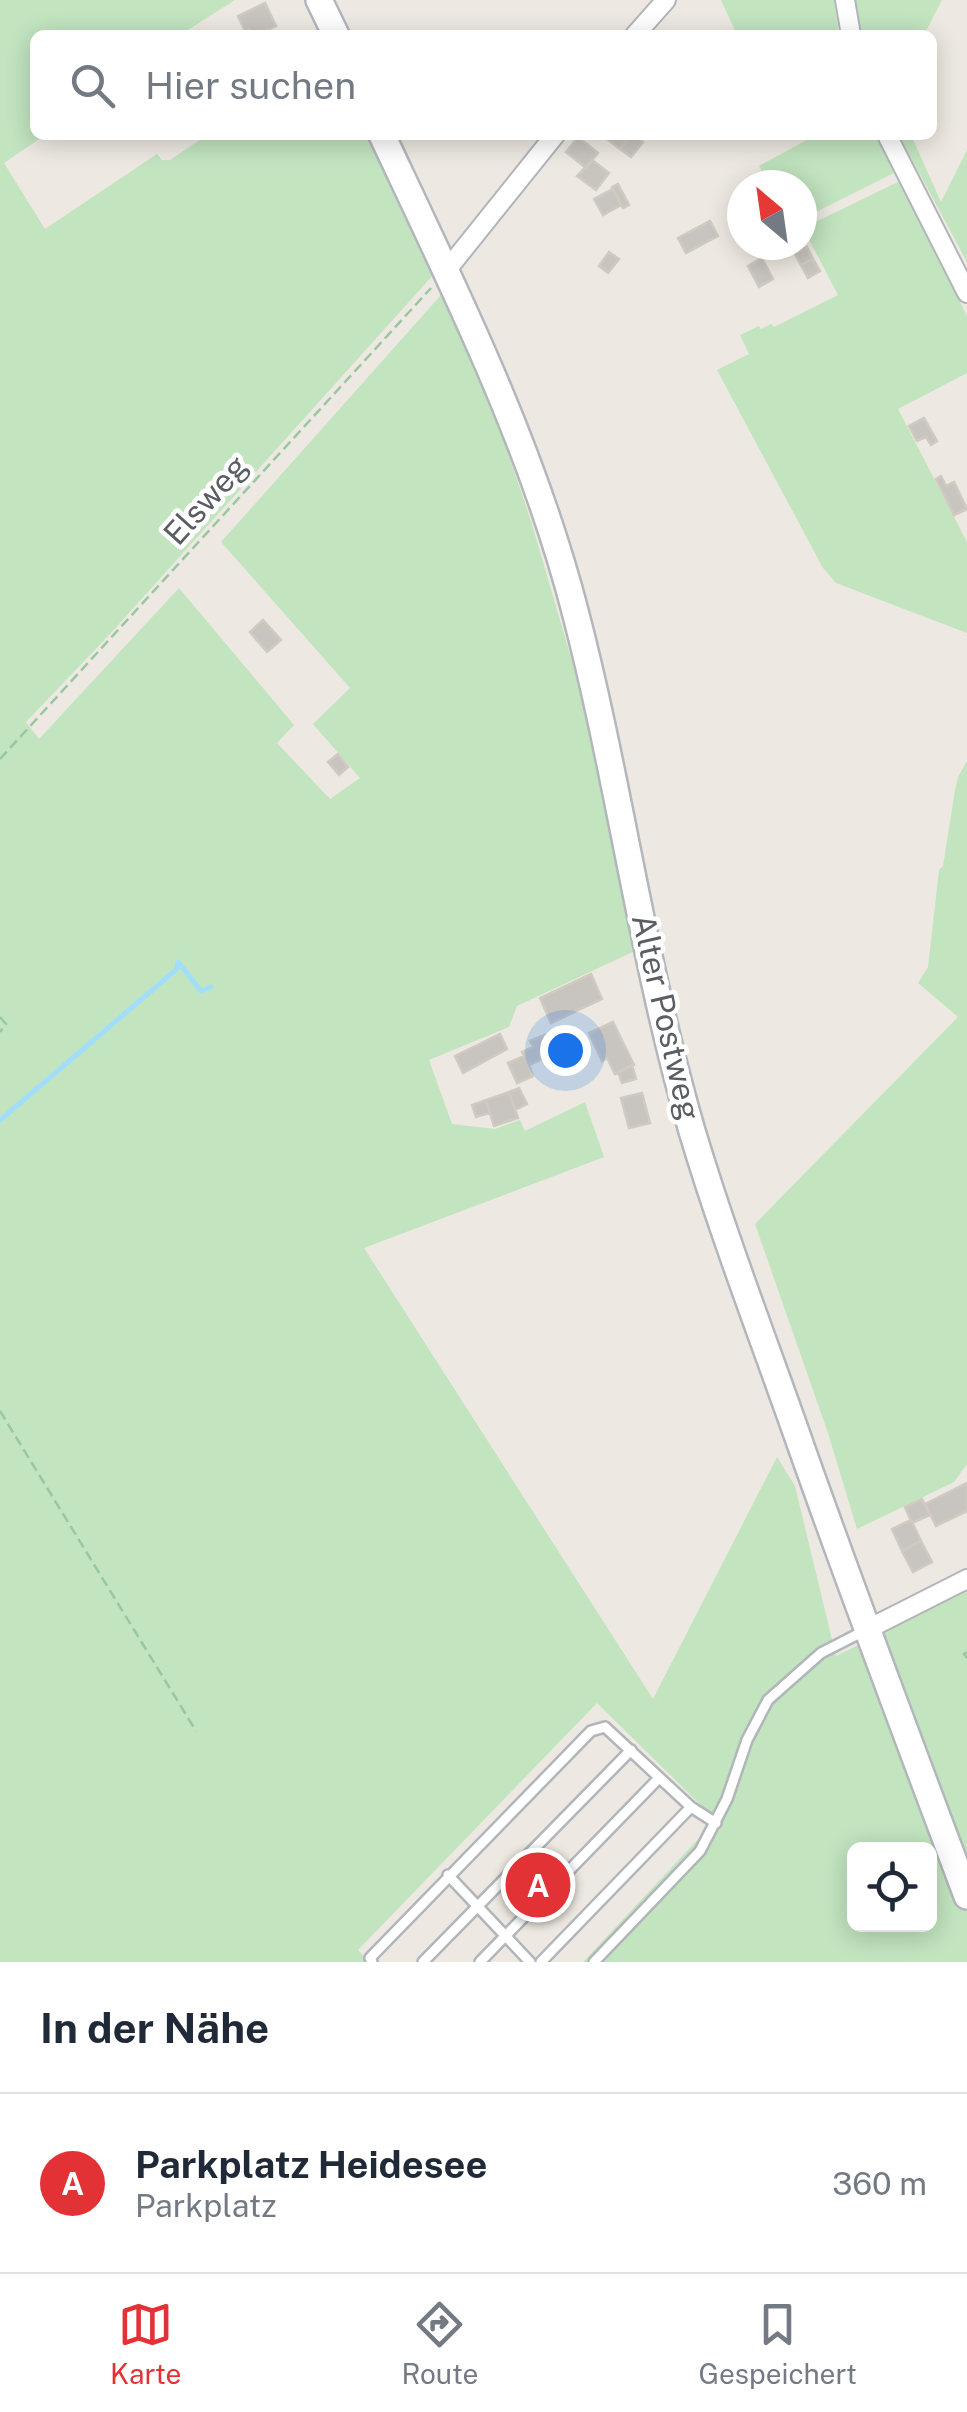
<!DOCTYPE html>
<html lang="de">
<meta charset="utf-8">
<style>
:root{--surface:#fff;--page:#f2f2f3;--text:#1f2937;--muted:#747a83;--line:#e0e1e3;--accent:#e33236}
body{margin:0;font-family:"Public Sans",sans-serif;background:var(--page);color:var(--text)}
.controls{position:absolute;right:30px;bottom:30px;display:grid;overflow:hidden;border-radius:15px;box-shadow:0 5px 25px #0003}
.controls button{width:90px;height:90px;display:grid;place-items:center;padding:0;border:0;border-bottom:2px solid var(--line);background:var(--surface);color:var(--text);font:50px sans-serif}
.compass{position:absolute;left:727px;top:170px;width:90px;height:90px;border-radius:50%;background:var(--surface);box-shadow:0 5px 25px #0003;rotate:331deg}
.you{position:absolute;left:565px;top:1050px;width:35px;height:35px;margin:-25px;border:8px solid #fff;border-radius:50%;background:#1a73e8;box-shadow:0 0 0 15px #1a73e833}
.badge{display:grid;place-items:center;width:65px;height:65px;border-radius:50%;background:var(--accent);color:#fff;font-size:32px;font-weight:700}
.pin{position:absolute;translate:-50% -50%;border:5px solid #fff;box-shadow:0 2px 10px #0006}
.list{margin:0;padding:0;list-style:none}
h2{display:flex;justify-content:space-between;align-items:center;height:130px;margin:0;padding:0 40px;font-size:42px}
h2 small{font-size:32px;font-weight:400;color:var(--muted)}
.list li{display:grid;grid-template-columns:65px 1fr auto;gap:30px;align-items:center;box-sizing:border-box;height:180px;padding:0 40px;border-top:2px solid var(--line)}
.list b{display:block;font-size:38px;white-space:nowrap}
.list p{margin:0;font-size:32px;white-space:nowrap;color:var(--muted)}
.list em{font-size:32px;font-style:normal;color:var(--muted)}
.icon{flex:none;width:55px;height:55px;fill:none;stroke:currentColor;stroke-width:2;stroke-linecap:round;stroke-linejoin:round}
.map{position:relative;flex:none;width:967px;height:1962px;overflow:hidden}
.search{position:absolute;background:var(--surface);box-shadow:0 5px 25px #0003;left:30px;right:30px;top:30px;height:110px;display:flex;align-items:center;gap:25px;box-sizing:border-box;padding:0 35px;border-radius:15px;color:var(--muted);font-size:38px}
.sheet{height:310px;background:var(--surface)}
nav{display:flex;justify-content:space-around;align-items:center;box-sizing:border-box;height:140px;border-top:2px solid var(--line);background:var(--surface);font-size:28px;color:var(--muted)}
nav a{display:grid;justify-items:center;gap:5px}
nav .on{color:var(--accent)}
.map>svg:first-child{display:block}
.green{fill:#c2e4bf;fill-rule:evenodd}
.lines{fill:none;stroke-linecap:round;stroke-linejoin:round}
.stream{stroke:#a2defc;stroke-width:5}
.building{fill:#c8c4bf;stroke:#d1cac0;stroke-width:2.5}
.service-casing{stroke:#b2b5b9;stroke-width:14}
.minor-casing{stroke:#b2b5b9;stroke-width:22}
.secondary-casing{stroke:#b3b7bc;stroke-width:30}
.path{stroke:#99c7a1;stroke-width:2.5;stroke-dasharray:10 5;stroke-linecap:butt}
.service{stroke:#fff;stroke-width:9}
.minor{stroke:#fff;stroke-width:18}
.secondary{stroke:#fff;stroke-width:25}
.labels{text-anchor:middle;stroke-width:9;stroke-linejoin:round;paint-order:stroke}
.street-label{font-size:32px;fill:#5a5e62;stroke:#fff}
</style>
<div class="map">
<svg width="967" height="1962" viewBox="0 0 967 1962">
<rect width="100%" height="100%" fill="#ede9e2"/>
<path class="green" d="M0,0H235L180,35H35V135H45L4,163L45,229L157,154L162,160H170L207,135H370L435,273L110,634L26,722L39,739L179,588L294,725L277,743L330,799L360,778L313,724L350,688L221,542L441,295L493,409L531,521L574,668L637,950L517,1006L509,1027L429,1060L452,1124L495,1129L520,1120L525,1131L585,1102L604,1157L364,1248L653,1699L777,1457L795,1486L836,1656L967,1591V1962H583L716,1820L597,1703L358,1950L369,1962H0ZM854,1850H930V1924H854Z
M721,0H834L839,35H737Z
M851,0H942L924,35H859Z
M816,135H875L894,173L804,218L802,213V185H770L759,166Z
M899,135H911L941,202L967,150V262Z
M900,181L967,316V373L898,409L967,542V633L836,583L823,568L717,370L749,354L740,335L759,326L761,329L771,324L774,327L838,295L803,228Z
M967,761V1464L954,1482L857,1529L828,1433L755,1224L958,1017L918,983L928,967L939,870L943,866L955,790L958,777Z"/>
<g class="lines">
<path class="stream" d="M0,1120L177,969L178,962L201,991L211,987"/>
</g>
<path class="building" d="M265,3L276,26L261,33L260,31L252,34L249,29L245,31L238,16Z
M602,135H631L620,149Z
M631,135L643,142L631,157L620,149Z
M578,137L598,153L586,168L566,152Z
M592,160L609,173L596,190L577,176Z
M618,184L629,205L623,208L612,187Z
M613,189L621,205L603,215L594,199Z
M742,212V231L737,234L729,218Z
M710,221L718,236L686,253L678,238Z
M807,247L813,259L801,265L795,254Z
M609,252L619,259L608,273L599,266Z
M762,258L773,279L759,287L748,266Z
M813,259L820,271L808,278L801,265Z
M924,418L937,441L931,445L926,437L917,441L909,426Z
M941,476L946,486L954,482L967,509L954,515L936,479Z
M263,620L281,640L267,652L250,632Z
M338,754L348,767L339,775L328,762Z
M591,974L602,999L551,1023L540,998Z
M613,1022L634,1065L615,1074L607,1058L602,1061L589,1033Z
M554,1031L563,1049L529,1065L533,1076L517,1083L508,1063L524,1056L522,1052L533,1047L530,1041Z
M500,1034L507,1049L463,1073L455,1056Z
M632,1065L636,1079L622,1083L618,1072Z
M519,1088L527,1104L515,1110L509,1092Z
M509,1092L518,1118L494,1126L486,1100Z
M642,1093L650,1123L629,1128L621,1098Z
M486,1100L490,1113L476,1117L472,1105Z
M967,1483V1511L936,1526L925,1504Z
M922,1499L930,1515L912,1523L905,1507Z
M911,1520L921,1541L902,1551L892,1529Z
M921,1541L932,1562L913,1572L902,1551Z"/>
<g class="lines">
<g class="service-casing">
<path id="service" d="M448,1875L530,1962
M372,1962L370,1958L591,1731L605,1727L691,1807L716,1823
M423,1962L631,1750
M480,1962L659,1778
M541,1962L691,1807
M594,1962L700,1851L727,1799L747,1740L768,1700L821,1653L866,1630"/>
</g>
<g class="minor-casing">
<path id="minor" d="M845,0L851,35
M635,35L666,0
M887,135L967,293
M446,271L555,135
M866,1630L967,1579"/>
</g>
<g class="secondary-casing">
<path id="secondary" d="M319,0L336,35
M382,135C455,290 532,445 575,611C620,783 642,960 692,1131C724,1238 765,1343 802,1449C855,1599 911,1747 967,1896"/>
</g>
<path class="path" d="M0,759L431,288
M0,1017L6,1024L0,1032
M0,1411L196,1731
M967,1652L964,1654L967,1658"/>
<use href="#service" class="service"/>
<use href="#minor" class="minor"/>
<use href="#secondary" class="secondary"/>
</g>
<g class="labels">
<g class="street-label">
<text transform="translate(206 500) rotate(-48)" y="11">Elsweg</text>
<text transform="translate(666 1017) rotate(77)" y="11">Alter Postweg</text>
</g>
</g>
</svg>
<div class="controls">
<button><svg class="icon" aria-label="locate" viewBox="0 0 24 24"><circle cx="12" cy="12" r="6"/><path d="M12 2v4M12 18v4M2 12h4M18 12h4"/></svg></button>
</div>
<svg class="compass" viewBox="-18 -18 36 36"><path d="M0-13l5 13h-10z" fill="#e53935"/><path d="M0 13l5-13h-10z" fill="#747a83"/></svg>
<div class="you"></div>
<div class="pin badge" style="left:538px;top:1885px">A</div>
<div class="search"><svg class="icon" aria-label="search" viewBox="0 0 24 24"><circle cx="10" cy="10" r="6"/><path d="M15 15l6 6"/></svg>Hier suchen</div>
</div>
<section class="sheet">
<h2>In der Nähe<small></small></h2>
<ul class="list">
<li><span class="badge">A</span><div><b>Parkplatz Heidesee</b><p>Parkplatz</p></div><em>360 m</em></li>
</ul>
</section>
<nav>
<a class="on"><svg class="icon" aria-label="map" viewBox="0 0 24 24"><path d="M3 6l6-2 6 2 6-2v14l-6 2-6-2-6 2zM9 4v14M15 6v14"/></svg>Karte</a>
<a><svg class="icon" aria-label="directions" viewBox="0 0 24 24"><path d="M12 3l9 9-9 9-9-9zM9 14v-3h6M13 9l2 2-2 2"/></svg>Route</a>
<a><svg class="icon" aria-label="saved" viewBox="0 0 24 24"><path d="M7 4h10v16l-5-4-5 4z"/></svg>Gespeichert</a>
</nav>
